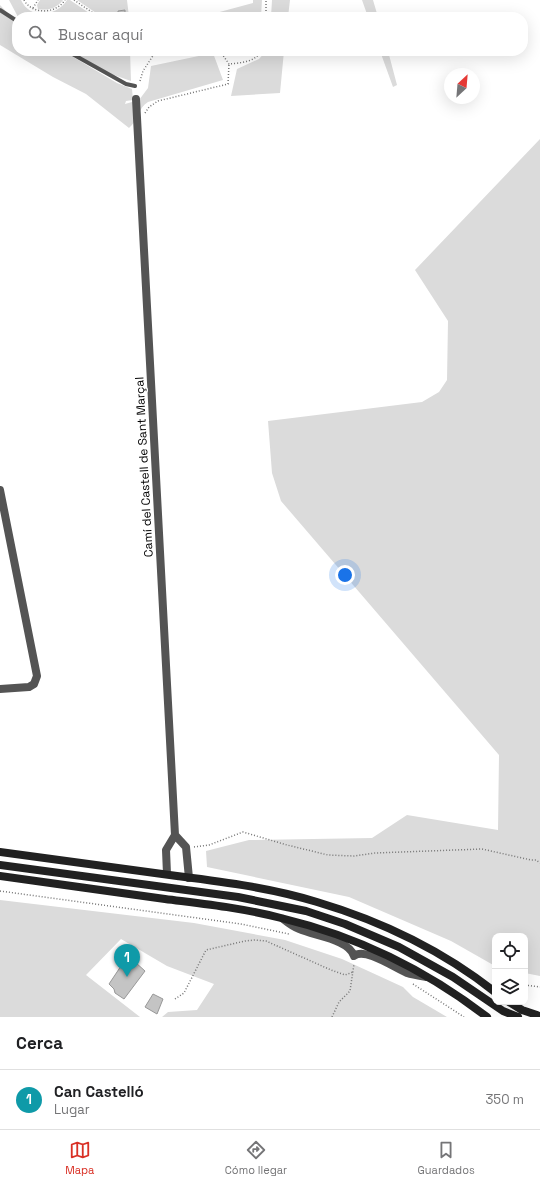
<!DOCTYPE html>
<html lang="es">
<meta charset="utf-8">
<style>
:root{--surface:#fff;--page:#f6f6f6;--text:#202124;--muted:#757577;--line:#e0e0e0;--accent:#d93025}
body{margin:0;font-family:"Space Grotesk",sans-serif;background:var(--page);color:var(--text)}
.controls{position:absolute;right:12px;bottom:12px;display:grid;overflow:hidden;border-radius:8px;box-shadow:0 4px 16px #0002}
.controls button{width:36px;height:36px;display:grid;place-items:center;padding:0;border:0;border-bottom:1px solid var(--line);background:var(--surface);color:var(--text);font:20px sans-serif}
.compass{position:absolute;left:444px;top:68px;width:36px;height:36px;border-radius:50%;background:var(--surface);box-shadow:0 4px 16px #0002;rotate:26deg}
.you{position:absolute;left:345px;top:575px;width:14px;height:14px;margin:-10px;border:3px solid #fff;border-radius:50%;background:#1a73e8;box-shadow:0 0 0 6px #1a73e833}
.badge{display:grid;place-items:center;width:26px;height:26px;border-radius:50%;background:var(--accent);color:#fff;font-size:13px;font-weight:700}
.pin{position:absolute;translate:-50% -33px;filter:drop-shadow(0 1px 2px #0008)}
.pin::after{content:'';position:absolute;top:21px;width:14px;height:12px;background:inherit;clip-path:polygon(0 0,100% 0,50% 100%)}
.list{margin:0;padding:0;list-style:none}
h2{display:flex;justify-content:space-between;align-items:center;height:52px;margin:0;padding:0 16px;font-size:17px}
h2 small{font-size:13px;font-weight:400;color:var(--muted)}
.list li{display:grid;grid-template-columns:26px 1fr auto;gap:12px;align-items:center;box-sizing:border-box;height:60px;padding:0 16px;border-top:1px solid var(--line)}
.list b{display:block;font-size:15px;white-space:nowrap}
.list p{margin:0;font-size:13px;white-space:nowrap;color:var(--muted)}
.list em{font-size:13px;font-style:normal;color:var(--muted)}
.icon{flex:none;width:22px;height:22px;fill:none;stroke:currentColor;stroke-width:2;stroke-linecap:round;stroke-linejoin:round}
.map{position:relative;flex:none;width:540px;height:1017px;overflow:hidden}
.search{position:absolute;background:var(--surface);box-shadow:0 4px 16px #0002;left:12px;right:12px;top:12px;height:44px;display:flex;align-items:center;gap:10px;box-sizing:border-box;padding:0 14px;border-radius:16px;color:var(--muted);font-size:15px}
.sheet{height:112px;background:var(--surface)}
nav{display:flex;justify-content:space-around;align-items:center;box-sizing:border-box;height:56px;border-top:1px solid var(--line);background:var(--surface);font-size:11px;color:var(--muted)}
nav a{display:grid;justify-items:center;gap:2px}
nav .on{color:var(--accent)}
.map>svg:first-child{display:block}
.green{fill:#dbdbdb}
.building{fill:#c4c4c4;stroke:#989898}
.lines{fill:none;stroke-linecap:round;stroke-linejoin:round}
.path{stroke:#767676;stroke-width:1.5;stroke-dasharray:1 2;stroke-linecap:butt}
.service{stroke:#545454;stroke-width:4}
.minor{stroke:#545454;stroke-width:8}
.secondary{stroke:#212121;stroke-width:8}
.labels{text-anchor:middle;stroke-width:3;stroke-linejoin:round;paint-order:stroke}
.street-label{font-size:12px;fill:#000;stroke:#fff}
</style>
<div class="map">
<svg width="540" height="1017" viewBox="0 0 540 1017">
<rect width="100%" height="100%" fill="#fff"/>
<path class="green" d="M9,0H21C30,20 56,17 67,0H70L95,17H18Z
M40,0H63C57,8 48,11 38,9L37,5Z
M77,0H127L129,17H102Z
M253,0H262L261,17H201L253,3Z
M272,0H290L288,17H271Z
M362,0H373L378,17H368Z
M0,5L17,23V51H63L117,83L132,89L133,100L126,101L125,104L139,100L148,88L151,66L213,53L223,80L148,102C138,108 138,121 129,128L86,94L53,77L0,45Z
M71,51H130L131,81L111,74Z
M266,51H284L280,93L231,96L237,69L259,59Z
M380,51H388L397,85L393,87Z
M540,139V976L525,973V936H495V966L451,941L349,897L207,867L206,851L249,840L372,838L407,815L498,830L499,755L281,501L272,473L268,421L422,402L439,392L447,380L448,321L415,270Z
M0,900L194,923L285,940L342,959L403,987L413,997L447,1017H162L168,1012L197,1010L214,984L167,966L121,939L86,975L140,1017H0Z"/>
<path class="building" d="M125,10V16H118V11Z
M130,953L137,960L135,962L145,971L124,999L115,993L114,989L109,984L123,963L121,961L124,955L127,958Z
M153,994L163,999L157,1014L145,1007Z"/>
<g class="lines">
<path class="path" d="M24,0C32,15 56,14 65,0
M74,0L99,17
M33,8L38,0
M266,17V0
M220,51L229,64C240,63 256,62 261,51
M140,81L143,71L156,51
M145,113L149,107L158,101L228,84L229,64
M194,847L209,845L243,832L287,845L328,855L354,856L375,853L482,849L531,860H536L540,863
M0,891L241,924L289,934
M413,984L464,1017
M525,985L540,987
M175,999L184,993L206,950L245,941L255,940L266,941L331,970L345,975L353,972
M332,1017L339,1002L350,991L354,964"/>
<path class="service" d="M0,10L17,21
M67,51L126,84L135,86"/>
<path class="minor" d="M136,99L175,835L166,850L167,874
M0,490L37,676L34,684L29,687L0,689
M175,835L186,847L189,878
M283,919C288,923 293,927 299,929C314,936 349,939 354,956C365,947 395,968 407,973C413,975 420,976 426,977"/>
<path class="secondary" d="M0,852C59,860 118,868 177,876C224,882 272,888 317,902C381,921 443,951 495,992
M0,865L238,897L306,911L345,924L399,947L453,977L503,1011L518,1017
M0,876C55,884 110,891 165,899C204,904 243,908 281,918C356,936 426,970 487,1017
M509,1002L522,1010L537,1015"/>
</g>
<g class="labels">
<g class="street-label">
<text transform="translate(144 467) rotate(-93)" y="4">Camí del Castell de Sant Marçal</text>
</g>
</g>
</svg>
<div class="controls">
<button><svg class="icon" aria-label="locate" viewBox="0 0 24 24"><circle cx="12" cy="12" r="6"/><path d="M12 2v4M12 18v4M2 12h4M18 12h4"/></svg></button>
<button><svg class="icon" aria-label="layers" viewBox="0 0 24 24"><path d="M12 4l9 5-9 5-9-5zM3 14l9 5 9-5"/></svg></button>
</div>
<svg class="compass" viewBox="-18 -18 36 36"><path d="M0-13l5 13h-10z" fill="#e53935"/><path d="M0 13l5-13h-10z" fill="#757577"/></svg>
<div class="you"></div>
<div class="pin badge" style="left:127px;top:977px;background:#0f9aa8">1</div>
<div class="search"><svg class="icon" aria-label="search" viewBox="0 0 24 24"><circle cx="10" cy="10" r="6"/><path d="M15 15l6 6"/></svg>Buscar aquí</div>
</div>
<section class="sheet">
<h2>Cerca<small></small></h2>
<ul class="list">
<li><span class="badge" style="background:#0f9aa8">1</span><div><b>Can Castelló</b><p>Lugar</p></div><em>350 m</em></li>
</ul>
</section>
<nav>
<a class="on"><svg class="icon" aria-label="map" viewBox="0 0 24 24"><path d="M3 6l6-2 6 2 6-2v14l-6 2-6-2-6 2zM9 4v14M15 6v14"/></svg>Mapa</a>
<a><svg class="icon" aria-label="directions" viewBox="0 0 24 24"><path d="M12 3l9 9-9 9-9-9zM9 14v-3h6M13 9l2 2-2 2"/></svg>Cómo llegar</a>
<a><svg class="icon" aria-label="saved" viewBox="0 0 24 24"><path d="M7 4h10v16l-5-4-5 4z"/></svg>Guardados</a>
</nav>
